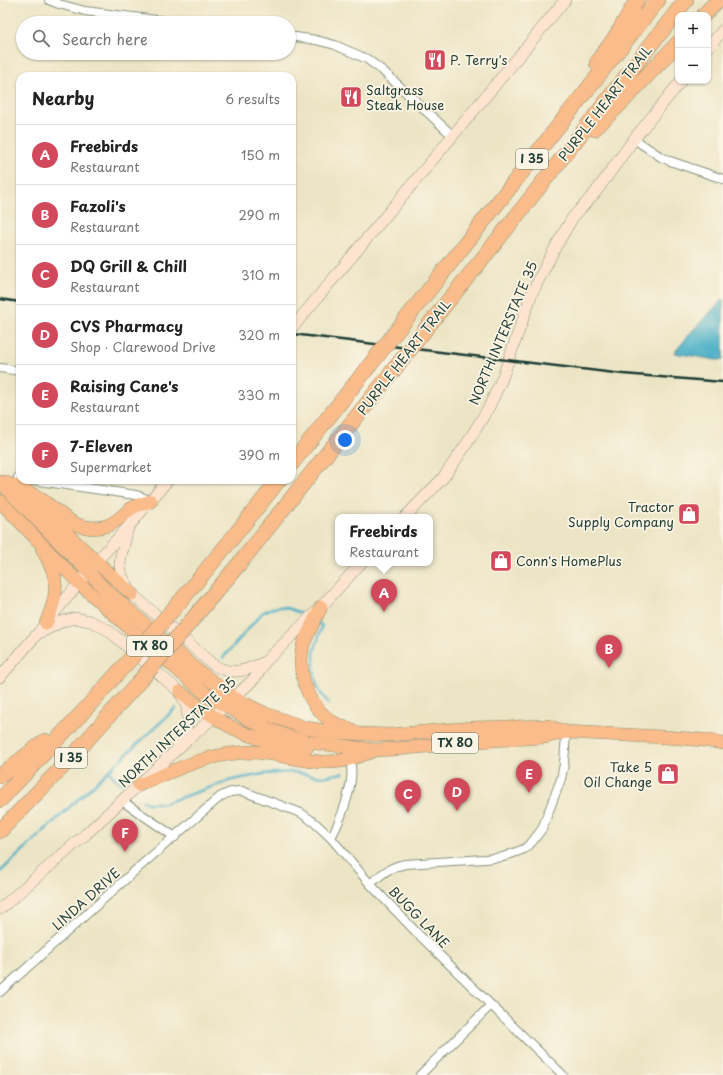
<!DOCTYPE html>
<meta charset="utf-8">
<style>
:root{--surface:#fff;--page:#f6f6f6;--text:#222;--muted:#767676;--line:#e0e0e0;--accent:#d1495b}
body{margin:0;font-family:"Playpen Sans",sans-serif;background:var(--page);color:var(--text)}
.controls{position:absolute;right:12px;top:12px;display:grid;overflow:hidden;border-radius:8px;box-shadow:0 1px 3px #0004}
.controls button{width:36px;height:36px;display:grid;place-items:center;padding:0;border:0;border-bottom:1px solid var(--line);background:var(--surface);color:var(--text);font:20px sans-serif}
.you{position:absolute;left:345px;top:440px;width:14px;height:14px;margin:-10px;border:3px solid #fff;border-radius:50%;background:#1a73e8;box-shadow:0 0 0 6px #1a73e833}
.badge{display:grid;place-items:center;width:26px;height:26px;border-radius:50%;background:var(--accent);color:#fff;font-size:13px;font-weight:700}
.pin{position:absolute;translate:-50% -33px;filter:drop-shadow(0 1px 2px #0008)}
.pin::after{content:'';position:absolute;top:21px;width:14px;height:12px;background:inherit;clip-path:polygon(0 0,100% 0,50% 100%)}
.popup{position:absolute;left:335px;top:514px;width:98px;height:52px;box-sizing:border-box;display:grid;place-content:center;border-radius:8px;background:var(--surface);filter:drop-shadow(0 1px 3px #0005);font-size:13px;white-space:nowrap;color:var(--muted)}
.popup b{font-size:15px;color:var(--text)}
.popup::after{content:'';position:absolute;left:50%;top:100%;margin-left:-8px;border:8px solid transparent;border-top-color:var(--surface)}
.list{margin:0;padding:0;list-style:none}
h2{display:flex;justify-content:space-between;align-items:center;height:52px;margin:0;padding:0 16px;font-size:17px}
h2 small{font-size:13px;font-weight:400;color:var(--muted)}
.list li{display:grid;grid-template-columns:26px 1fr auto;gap:12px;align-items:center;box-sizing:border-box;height:60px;padding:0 16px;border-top:1px solid var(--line)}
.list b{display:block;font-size:15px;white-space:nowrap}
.list p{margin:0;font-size:13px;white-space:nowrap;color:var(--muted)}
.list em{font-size:13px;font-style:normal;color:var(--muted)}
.icon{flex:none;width:22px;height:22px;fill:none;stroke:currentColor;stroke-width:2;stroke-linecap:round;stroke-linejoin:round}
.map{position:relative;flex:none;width:723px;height:1075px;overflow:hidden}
.search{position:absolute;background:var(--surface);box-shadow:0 1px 3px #0004;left:16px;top:16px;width:280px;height:44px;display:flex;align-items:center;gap:10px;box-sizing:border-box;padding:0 14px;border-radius:22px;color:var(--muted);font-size:15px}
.panel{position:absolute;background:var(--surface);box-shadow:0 1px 3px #0004;left:16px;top:72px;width:280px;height:412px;border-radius:12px}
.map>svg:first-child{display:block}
.water{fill:#47aec6;stroke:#33767d}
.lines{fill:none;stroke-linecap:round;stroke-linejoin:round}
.stream{stroke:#47aec6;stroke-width:2.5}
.minor-casing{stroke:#86917c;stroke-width:10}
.secondary-casing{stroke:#86917c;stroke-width:12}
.primary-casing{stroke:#86917c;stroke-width:14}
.motorway-casing{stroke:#86917c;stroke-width:16}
.minor{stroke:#fff;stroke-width:8}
.secondary{stroke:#fde4d0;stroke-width:11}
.primary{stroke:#f9bc8a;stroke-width:13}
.motorway{stroke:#f9bc8a;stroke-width:15}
.rail{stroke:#1f3d34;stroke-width:2.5}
.motorway-bridge-casing{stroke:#86917c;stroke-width:16;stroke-linecap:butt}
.motorway-bridge{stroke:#f9bc8a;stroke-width:15}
.labels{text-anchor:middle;stroke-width:3.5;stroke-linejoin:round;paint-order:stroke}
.shield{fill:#fcf5e5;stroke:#617469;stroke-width:1}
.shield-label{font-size:12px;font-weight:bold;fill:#1f3d34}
.poi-label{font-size:13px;fill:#1f3d34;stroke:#fcf5e5;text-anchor:start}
.street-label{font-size:13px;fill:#1f3d34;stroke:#fcf5e5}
</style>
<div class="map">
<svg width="723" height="1075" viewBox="0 0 723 1075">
<rect width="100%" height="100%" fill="#fcf5e5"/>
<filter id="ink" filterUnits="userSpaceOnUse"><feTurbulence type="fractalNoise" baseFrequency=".025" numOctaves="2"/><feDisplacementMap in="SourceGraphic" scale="8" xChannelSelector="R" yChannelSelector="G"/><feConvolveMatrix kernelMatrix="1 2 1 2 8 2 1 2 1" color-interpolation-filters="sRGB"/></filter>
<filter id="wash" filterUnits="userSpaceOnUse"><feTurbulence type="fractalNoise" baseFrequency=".012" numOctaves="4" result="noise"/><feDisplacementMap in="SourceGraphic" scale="16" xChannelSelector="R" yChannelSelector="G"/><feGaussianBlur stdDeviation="0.9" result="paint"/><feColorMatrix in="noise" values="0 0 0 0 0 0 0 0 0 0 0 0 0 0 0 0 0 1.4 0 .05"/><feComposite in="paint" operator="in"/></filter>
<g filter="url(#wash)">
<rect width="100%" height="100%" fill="#ece5c5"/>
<path class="water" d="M722,300H723V360H716L674,353L693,330Z"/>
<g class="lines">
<path class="stream" d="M319,623L322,626L314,652V669L316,682L320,692L329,704
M223,658L262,613C278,604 284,606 300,613
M108,771L121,784
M143,801L148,803H165L232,780L263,774L293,772L322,777L343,773
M0,872L176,708"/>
</g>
</g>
<g filter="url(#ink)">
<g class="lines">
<g class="minor-casing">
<path id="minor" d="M49,0L59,4L85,11L181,23
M289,36L316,40L335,45L367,59L383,71L453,136
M634,139L661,157L670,161L723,179
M0,368L20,371
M18,477H20
M32,480L136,495L150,500
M122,801L175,837
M331,838C341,819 359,776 348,755
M370,884C382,874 389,867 405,864L485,859L503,857L524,849L532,842L542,829L561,779L564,764L566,732
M0,992L138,868L220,797C228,792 233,791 242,791L301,813L315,823L331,838L370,884L418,934L563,1075
M420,1075L491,1005"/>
</g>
<g class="secondary-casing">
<path id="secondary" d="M708,48L723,30
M292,328L506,72L565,0
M405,517L443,478L466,445L489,407L502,379L532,293L556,246L573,217L595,193L634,139L681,81
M128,528L121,556L120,565L122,576L132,594L211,663C214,665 218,668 222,669C237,675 251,668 265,662
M42,632L63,621L75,618L90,621L108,630L180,692L187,707L188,719L185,732L178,744
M0,677L38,633L96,562L129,526L168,480
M0,909L86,834L187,740L207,723L224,706L240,692L255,678L265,662L321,607L361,563"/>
</g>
<g class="primary-casing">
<path id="primary" d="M0,482L107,591L197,670L234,698L266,714L306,728L333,732L363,734L389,735L471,728L547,726L566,732
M3,482C15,486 28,491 39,498C63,513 74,534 106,526C118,523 124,512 134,507C139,504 145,503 151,501
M0,501L79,583L136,634L206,694L246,718L268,729L290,737L308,742L375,750L396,749L480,741L545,737L566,732L664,737L703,740L723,743
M24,502C48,511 64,531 82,548C98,563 115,579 132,594
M42,548C46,556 50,564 53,571C59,590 53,606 46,623
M321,607C317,615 313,623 309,632C307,636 304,641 303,646C296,675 310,711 338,725C342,727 348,728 352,730
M180,692C191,700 201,709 213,716C238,734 276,746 306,749
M139,785C178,769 208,753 250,752C275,752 298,761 323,762C341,763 357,757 373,751"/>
</g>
<g class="motorway-casing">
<path id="motorway" d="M704,15L718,0
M597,63L618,33L637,0
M594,129L620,104L678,43
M406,319L658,0
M432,321L496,242L686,0
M292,463L366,370
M184,597L230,541L279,480
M192,620L244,558L392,372
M0,776L45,741
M0,800L81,714L125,665
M0,831L71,758L139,682"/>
</g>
<use href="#minor" class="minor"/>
<use href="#secondary" class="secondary"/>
<use href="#primary" class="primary"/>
<use href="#motorway" class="motorway"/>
<path class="rail" d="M0,299L20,302
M292,334L623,374L723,382"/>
<g class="motorway-bridge-casing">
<path id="motorway-bridge" d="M366,370L406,319
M392,372L432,321
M125,665L184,597
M139,682L192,620"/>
</g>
<use href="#motorway-bridge" class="motorway-bridge"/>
</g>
</g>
<defs>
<g id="restaurant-square" transform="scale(1.15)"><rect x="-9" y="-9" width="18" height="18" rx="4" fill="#d1495b" stroke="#fcf5e5"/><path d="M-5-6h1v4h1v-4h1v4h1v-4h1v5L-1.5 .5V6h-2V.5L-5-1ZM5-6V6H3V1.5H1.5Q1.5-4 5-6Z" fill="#fff"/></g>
<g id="shop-square" transform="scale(1.15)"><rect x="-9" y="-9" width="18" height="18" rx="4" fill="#d1495b" stroke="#fcf5e5"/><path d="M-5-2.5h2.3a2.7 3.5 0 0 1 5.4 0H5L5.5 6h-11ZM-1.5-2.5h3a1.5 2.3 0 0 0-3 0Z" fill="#fff"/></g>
</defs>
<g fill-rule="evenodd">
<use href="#restaurant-square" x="435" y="60"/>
<use href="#restaurant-square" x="351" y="97"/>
<use href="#shop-square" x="689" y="514"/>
<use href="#shop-square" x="501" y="561"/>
<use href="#shop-square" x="668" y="774"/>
</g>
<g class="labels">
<g class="shield">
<rect x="516" y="149" width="32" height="20" rx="3"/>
<rect x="127" y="636" width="46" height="20" rx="3"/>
<rect x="432" y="733" width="46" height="20" rx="3"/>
<rect x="55" y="748" width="32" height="20" rx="3"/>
</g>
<g class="shield-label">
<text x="532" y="163">I 35</text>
<text x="150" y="650">TX 80</text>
<text x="455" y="747">TX 80</text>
<text x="71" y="762">I 35</text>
</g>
<g class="poi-label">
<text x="450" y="65">P. Terry's</text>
<text x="366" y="95">Saltgrass<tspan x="366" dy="15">Steak House</tspan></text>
<text x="674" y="512" text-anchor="end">Tractor<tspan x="674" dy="15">Supply Company</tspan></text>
<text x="516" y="566">Conn's HomePlus</text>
<text x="652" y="772" text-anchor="end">Take 5<tspan x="652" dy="15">Oil Change</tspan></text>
</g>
<g class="street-label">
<text transform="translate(605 103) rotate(-52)" y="5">PURPLE HEART TRAIL</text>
<text transform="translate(503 333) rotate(-67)" y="5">NORTH INTERSTATE 35</text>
<text transform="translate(404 357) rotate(-52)" y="5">PURPLE HEART TRAIL</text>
<text transform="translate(177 732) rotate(-43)" y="5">NORTH INTERSTATE 35</text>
<text transform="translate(86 899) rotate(-42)" y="5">LINDA DRIVE</text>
<text transform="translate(419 917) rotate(46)" y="5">BUGG LANE</text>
</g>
</g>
</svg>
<div class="controls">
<button>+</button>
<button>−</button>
</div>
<div class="you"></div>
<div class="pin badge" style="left:384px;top:612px">A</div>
<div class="popup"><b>Freebirds</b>Restaurant</div>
<div class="pin badge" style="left:609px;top:668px">B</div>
<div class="pin badge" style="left:408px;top:813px">C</div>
<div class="pin badge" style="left:457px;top:811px">D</div>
<div class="pin badge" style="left:529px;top:793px">E</div>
<div class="pin badge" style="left:125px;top:852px">F</div>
<div class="search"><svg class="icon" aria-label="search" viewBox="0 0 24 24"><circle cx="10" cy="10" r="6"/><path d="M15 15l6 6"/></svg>Search here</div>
<section class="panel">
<h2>Nearby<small>6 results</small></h2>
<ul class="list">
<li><span class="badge">A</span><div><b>Freebirds</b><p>Restaurant</p></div><em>150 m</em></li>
<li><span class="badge">B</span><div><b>Fazoli's</b><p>Restaurant</p></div><em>290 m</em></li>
<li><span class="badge">C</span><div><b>DQ Grill &amp; Chill</b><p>Restaurant</p></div><em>310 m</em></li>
<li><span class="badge">D</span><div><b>CVS Pharmacy</b><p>Shop · Clarewood Drive</p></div><em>320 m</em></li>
<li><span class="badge">E</span><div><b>Raising Cane's</b><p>Restaurant</p></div><em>330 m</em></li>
<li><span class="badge">F</span><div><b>7-Eleven</b><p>Supermarket</p></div><em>390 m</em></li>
</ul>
</section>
</div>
